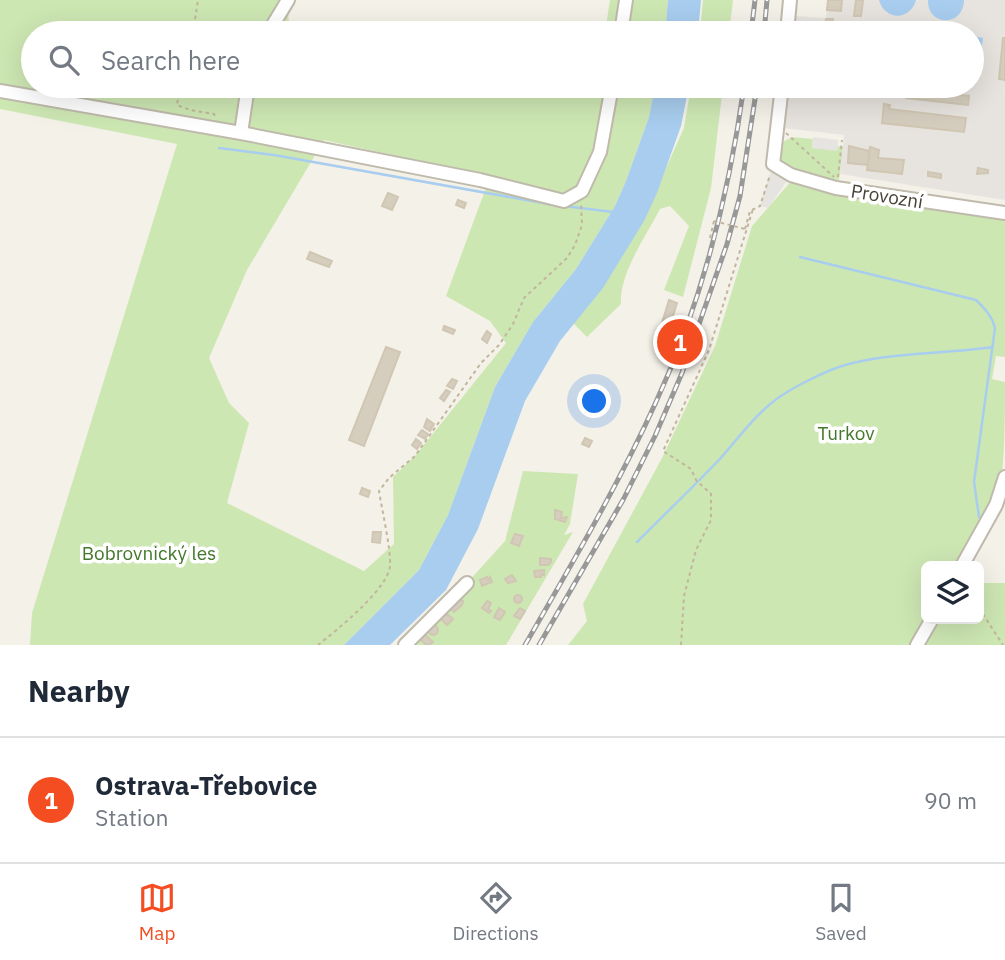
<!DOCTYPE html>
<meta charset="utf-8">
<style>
:root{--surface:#fff;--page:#f6f6f7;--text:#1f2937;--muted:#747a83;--line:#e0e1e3;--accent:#f34d21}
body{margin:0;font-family:"IBM Plex Sans",sans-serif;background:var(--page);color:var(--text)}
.controls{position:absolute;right:21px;bottom:21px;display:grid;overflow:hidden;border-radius:10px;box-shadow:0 7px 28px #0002}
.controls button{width:63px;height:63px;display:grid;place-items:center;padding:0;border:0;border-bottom:2px solid var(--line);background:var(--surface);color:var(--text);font:35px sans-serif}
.you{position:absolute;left:595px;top:402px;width:24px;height:24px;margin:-18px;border:5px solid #fff;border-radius:50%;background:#1a73e8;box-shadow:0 0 0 10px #1a73e833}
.badge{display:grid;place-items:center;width:46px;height:46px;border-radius:50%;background:var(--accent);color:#fff;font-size:23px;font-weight:700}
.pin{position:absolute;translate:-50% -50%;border:4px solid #fff;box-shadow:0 2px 7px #0006}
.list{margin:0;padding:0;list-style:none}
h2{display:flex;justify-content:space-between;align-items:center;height:91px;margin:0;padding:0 28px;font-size:30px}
h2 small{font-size:23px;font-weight:400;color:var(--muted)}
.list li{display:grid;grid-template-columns:46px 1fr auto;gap:21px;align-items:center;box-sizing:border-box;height:126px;padding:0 28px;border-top:2px solid var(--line)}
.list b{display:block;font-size:26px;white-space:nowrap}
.list p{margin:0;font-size:23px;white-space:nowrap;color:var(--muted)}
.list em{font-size:23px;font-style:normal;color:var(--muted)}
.icon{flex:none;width:38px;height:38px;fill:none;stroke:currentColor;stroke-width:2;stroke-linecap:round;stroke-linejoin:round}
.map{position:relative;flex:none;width:1005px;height:645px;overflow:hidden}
.search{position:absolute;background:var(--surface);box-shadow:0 7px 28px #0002;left:21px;right:21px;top:21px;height:77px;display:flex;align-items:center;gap:18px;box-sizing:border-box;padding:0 24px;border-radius:38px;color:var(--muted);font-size:26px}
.sheet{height:217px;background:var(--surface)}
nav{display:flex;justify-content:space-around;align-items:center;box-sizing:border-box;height:98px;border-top:2px solid var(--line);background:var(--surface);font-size:19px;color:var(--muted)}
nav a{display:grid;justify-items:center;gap:4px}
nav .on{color:var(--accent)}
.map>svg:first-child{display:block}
.industrial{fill:#e7e3de}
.green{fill:#cde7b3;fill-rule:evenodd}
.parking{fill:#e6e4e1}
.water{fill:#a8cdee}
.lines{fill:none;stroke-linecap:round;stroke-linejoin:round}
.stream{stroke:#a8cdee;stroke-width:2.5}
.building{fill:#d5cebf;stroke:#d0c6b2;stroke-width:2}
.minor-casing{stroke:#bfbaac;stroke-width:16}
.path{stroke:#c1b69d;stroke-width:2;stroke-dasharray:3.5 3.5;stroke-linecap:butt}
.minor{stroke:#fff;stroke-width:12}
.rail-casing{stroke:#989898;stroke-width:5}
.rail{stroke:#fff;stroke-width:2.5;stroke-dasharray:8;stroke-linecap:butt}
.path-bridge{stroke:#c1b69d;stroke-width:2;stroke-dasharray:3.5 3.5;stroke-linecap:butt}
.labels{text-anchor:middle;stroke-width:7;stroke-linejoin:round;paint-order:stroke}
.street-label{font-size:19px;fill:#484238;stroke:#fff}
.park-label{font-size:19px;fill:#44782c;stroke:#fff}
</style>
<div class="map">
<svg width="1005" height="645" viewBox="0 0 1005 645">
<rect width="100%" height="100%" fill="#f4f1e9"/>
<path class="industrial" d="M828,0H1005V200L840,174L844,135L784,128L788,86H972V33H793L795,16L826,18Z"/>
<path class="green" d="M0,0H293C282,24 291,29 314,33H33V86H655L649,117L626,181L615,206L576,269L533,322L495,387L448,515L419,570L344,645H30L32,613L177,144L0,109ZM324,140L490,177L446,296L490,321L506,343L415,456L393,477L394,544L364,571L227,503L249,423L229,403L209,358L247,270Z
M610,0H668L665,33H605Z
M703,0H733L729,33H700Z
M691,86H723L711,188L683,297L664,290L689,226L670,206L660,209C646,236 619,274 621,304L587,337L571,321L643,219L684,128Z
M792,137L813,139L812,148L837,150L838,146L843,147L839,180L806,174L782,162L780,157L781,143Z
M793,179L818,189L1005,218V357L996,356L992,379L1005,382C1005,412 1005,444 1002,474C996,507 974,537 957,566H926V619H979V583H1005V645H568L587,621L583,604L662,458L715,346L752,226Z
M523,471L578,474L570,524L564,535L573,532L506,645H411L505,541Z"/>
<path class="parking" d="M813,137L838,140L837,151L812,148Z
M773,164L791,175L768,208L760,206Z"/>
<path class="water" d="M668,0H701L698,33H665Z
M879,0H916C910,21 885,21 879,0Z
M928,0H964C964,27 927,27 928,0Z
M972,36L983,38L978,75L972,74Z
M655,86H689L681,126L657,193L644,221L603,288L560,341L525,401L478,529L446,590L390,645H344L419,570L448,515L495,387L533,322L576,269L615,206L626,181L649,117Z"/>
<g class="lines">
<path class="stream" d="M219,148L274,155L554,205
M564,206L613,212
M800,257L976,300C985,309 992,316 995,328L974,482L979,517
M637,542C664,515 691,489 717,462C734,444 749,422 768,406C784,391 828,369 849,364C896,352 945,354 993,347"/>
</g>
<path class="building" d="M828,0H842L841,11L827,10Z
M856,0H863L861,16H854Z
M826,19H833L832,33H824Z
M1003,38H1005V80L999,79Z
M866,86H875L874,94H865Z
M907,89L969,96L968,105L906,98Z
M884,104L890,105L889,109L966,118L964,132L882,123Z
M849,146L869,151L868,165L848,163Z
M870,147L879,150L878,158L904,160L902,174L867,170Z
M978,168L988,170V173L977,174Z
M928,172L941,174V178L928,176Z
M388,193L398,197L392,210L382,206Z
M458,200L466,203L464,208L456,205Z
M310,252L332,261L329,267L307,259Z
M669,300L677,303L669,328L661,326Z
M444,326L455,330L453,334L443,330Z
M487,331L491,334L487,343L482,339Z
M386,347L400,352L364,446L349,440Z
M452,379L457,381L453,389L447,386Z
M446,390L450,392L444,401L440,398Z
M427,419L434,424L430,431L424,427Z
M422,430L428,434L425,439L418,435Z
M585,438L592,441L589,447L582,444Z
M416,439L421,443L417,449L412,445Z
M362,488L370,491L368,497L360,494Z
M555,510L562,512L561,518L567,517L565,522L555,519Z
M373,532H381L380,543L372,542Z
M515,534L523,536L519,546L511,543Z
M540,558L551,559V562L548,565H540Z
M544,570V575L541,574V577H535L534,571Z
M512,575L516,581L508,583L505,579Z
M487,577L488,580L490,577L492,582L482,586L480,580Z
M514 599a4 4 0 1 1 8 0a4 4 0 1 1-8 0Z
M459,599L463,601L462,605L454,612L451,609Z
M487,601L491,603L488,609L491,611L489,613L482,608Z
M499,608L505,612L500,620L494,617Z
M520,608L525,611L520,619L514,616Z
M447,614L453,619L447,625L440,618Z
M428 630a5 5 0 1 1 10 0a5 5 0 1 1-10 0Z
M424,634L433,642L430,644L426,645L421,640Z"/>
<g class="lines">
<g class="minor-casing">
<path id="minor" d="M268,33L288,0
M621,33L626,0
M787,33L790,0
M782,86L773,164L791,175L836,188L1005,213
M0,91L241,133L480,180L564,201L582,191L600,152L612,86
M241,133L248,86
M962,566L996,505L1005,477
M405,645L467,583
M917,645L932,619"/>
</g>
<path class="path" d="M193,33L198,0
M180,86L177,105L190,110L214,114L216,118
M786,133L834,177
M838,177L842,140
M745,229L750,211L760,206L770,175
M710,238L714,221
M979,608L1003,645
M318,645C337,630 388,589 390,566C391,549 382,510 379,491L389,478L415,456L481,363L499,345L513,324L524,298L567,258L575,245L582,225L581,204
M681,645L684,596L696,550L711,520V494L696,480L691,469L663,451L709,350L753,209"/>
<use href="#minor" class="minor"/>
<g class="rail-casing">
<path id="rail" d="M751,33L755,0
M764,33L767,0
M525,645C571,565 618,486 656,402C702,302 729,194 744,86
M539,645L623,500L655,436L682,373L727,244L740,196L757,86"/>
</g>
<use href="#rail" class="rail"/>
<path class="path-bridge" d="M714,221L745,229"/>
</g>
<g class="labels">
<g class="street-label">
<text transform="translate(887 196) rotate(9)" y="7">Provozní</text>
</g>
<g class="park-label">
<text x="846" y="440">Turkov</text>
<text x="149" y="560">Bobrovnický les</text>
</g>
</g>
</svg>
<div class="controls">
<button><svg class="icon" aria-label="layers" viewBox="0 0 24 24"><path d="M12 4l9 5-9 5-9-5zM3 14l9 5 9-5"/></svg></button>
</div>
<div class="you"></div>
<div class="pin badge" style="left:680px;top:342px">1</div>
<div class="search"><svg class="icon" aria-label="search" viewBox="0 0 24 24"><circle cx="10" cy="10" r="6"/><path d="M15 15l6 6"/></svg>Search here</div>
</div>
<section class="sheet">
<h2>Nearby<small></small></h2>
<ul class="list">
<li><span class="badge">1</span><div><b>Ostrava-Třebovice</b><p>Station</p></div><em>90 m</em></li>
</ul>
</section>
<nav>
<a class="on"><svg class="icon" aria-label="map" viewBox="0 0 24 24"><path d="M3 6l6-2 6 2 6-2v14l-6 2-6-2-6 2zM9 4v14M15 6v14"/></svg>Map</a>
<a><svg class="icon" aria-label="directions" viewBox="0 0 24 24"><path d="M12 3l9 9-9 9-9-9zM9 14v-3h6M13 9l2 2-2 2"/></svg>Directions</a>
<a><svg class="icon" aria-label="saved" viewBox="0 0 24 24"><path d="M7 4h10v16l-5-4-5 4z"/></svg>Saved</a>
</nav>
